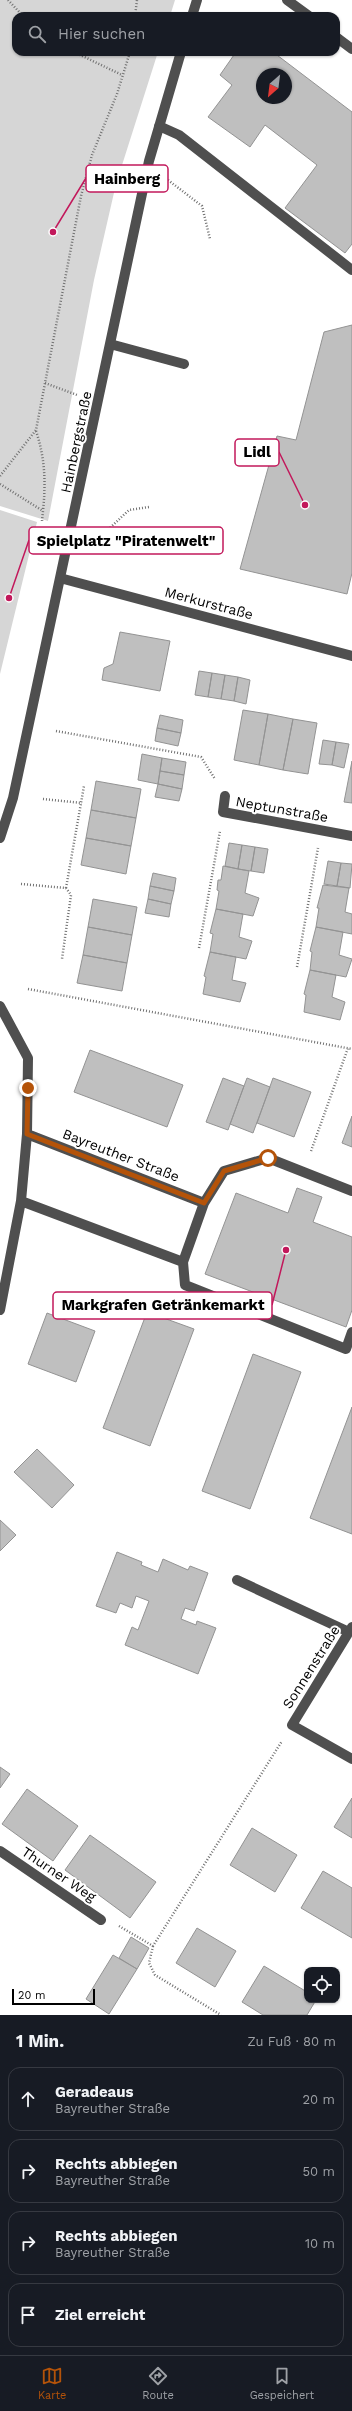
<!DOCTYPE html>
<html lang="de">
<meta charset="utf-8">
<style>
:root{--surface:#171b24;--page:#242831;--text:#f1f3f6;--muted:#9ea1a6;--line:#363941;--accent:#b45309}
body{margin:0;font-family:"Work Sans",sans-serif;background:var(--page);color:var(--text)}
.controls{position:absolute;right:12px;bottom:12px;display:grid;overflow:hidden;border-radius:8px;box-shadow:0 1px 3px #0004}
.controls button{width:36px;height:36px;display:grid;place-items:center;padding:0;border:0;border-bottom:1px solid var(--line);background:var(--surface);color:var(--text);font:20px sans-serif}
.compass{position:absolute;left:256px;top:68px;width:36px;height:36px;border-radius:50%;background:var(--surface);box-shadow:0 1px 3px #0004;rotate:208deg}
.scale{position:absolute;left:12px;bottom:10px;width:83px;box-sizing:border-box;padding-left:4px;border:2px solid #000;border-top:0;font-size:11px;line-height:14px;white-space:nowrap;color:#000;-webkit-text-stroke:3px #fff;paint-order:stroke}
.stop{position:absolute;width:12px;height:12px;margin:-9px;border:3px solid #b45309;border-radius:50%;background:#fff}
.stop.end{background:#b45309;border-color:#fff;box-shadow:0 1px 4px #0008}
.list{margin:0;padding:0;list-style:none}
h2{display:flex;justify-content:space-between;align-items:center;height:52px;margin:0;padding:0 16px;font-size:17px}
h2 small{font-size:13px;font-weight:400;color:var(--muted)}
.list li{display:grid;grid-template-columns:26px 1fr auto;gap:12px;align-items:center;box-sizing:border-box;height:64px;margin:0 8px 8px;padding:0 8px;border:1px solid var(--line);border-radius:12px}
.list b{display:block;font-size:15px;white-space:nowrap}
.list p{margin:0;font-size:13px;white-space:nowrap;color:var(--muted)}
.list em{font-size:13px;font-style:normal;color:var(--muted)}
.icon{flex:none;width:22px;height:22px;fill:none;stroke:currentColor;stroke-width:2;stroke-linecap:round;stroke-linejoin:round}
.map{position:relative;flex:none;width:352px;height:2015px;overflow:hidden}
.search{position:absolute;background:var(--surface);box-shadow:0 1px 3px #0004;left:12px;right:12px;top:12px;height:44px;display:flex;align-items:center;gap:10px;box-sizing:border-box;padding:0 14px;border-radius:12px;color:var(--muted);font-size:15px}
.sheet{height:340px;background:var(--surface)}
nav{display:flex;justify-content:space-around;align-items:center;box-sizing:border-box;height:56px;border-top:1px solid var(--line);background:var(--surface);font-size:11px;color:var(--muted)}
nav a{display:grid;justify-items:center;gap:2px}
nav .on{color:var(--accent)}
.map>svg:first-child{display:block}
.green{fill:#d6d6d6}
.building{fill:#bfbfbf;stroke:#939393;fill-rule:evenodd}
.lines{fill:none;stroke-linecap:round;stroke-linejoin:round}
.path{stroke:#717171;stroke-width:2.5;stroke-dasharray:1 2;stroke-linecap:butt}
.minor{stroke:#4f4f4f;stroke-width:10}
.route{stroke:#b45309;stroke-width:5}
.labels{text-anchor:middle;stroke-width:4;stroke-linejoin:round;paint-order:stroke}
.street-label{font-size:14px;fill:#000;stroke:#fff}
.leader{fill:none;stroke:#c2185b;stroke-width:1.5}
.callout-dot{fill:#c2185b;stroke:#fff;stroke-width:1.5}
.callout{fill:#fff;stroke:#c2185b;stroke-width:1.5}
.callout-label{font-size:15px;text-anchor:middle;font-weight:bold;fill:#000}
</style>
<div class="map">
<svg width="352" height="2015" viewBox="0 0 352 2015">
<rect width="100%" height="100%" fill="#fff"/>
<path class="green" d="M0,0H175L170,16H16V52H158L116,184L94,280L48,521L0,506Z
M0,510L37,522L0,674Z"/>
<path class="building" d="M236,52H273L352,112V244L345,253L285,208L317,165L265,125L250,147L208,117L232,85L220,75ZM262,74H286V98H262Z
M352,325V573L347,594L240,569L277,436L296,440L324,332Z
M120,632L170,641L160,691L102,680L104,668L113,664Z
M199,671L212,673L208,697L195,695Z
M212,673L225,675L221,699L208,697Z
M225,675L238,677L234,701L221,699Z
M238,677L250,680L246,704L234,701Z
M243,710L268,714L259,765L234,760Z
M268,714L293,719L283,770L259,765Z
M160,715L183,720L181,733L157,728Z
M293,719L317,723L308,774L283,770Z
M157,728L181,733L178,746L155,741Z
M323,740L336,742L332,765L319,764Z
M336,742L349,744L344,768L332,765Z
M142,754L162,758L158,784L138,780Z
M162,758L186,762L184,775L160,771Z
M352,761V803L344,802Z
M160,771L184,775L182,789L158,784Z
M96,781L141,789L136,818L91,810Z
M158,784L182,789L179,801L155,797Z
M91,810L136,818L131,846L86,838Z
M86,838L131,846L126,874L81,865Z
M229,843L242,845L238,869L225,866Z
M242,845L255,847L251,871L238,869Z
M255,847L268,849L264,873L251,871Z
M328,861L341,863L337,886L324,884Z
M341,863L352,864L350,888L337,886Z
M223,866L249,871L245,893L259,898L253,916L216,909L219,891L217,890L218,880H221Z
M153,873L176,878L174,891L150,886Z
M323,885L349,888L345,912L352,914V934L316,927L319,908H317Z
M150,886L174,891L171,904L148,899Z
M93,899L137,907L132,935L88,927Z
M148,899L171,904L169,917L145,913Z
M216,909L243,914L239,937L252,941L246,959L210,952L213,934L210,933Z
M88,927L132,935L127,963L83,955Z
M316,927L343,932L339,955L352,959L346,977L310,970L312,952L310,951Z
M210,952L236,957L232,980L246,983L240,1002L203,994L206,977L204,976Z
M83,955L127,963L122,991L77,983Z
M310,970L336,975L332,997L345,1002L340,1020L304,1012L306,995L304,994Z
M90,1050L183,1085L167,1127L74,1092Z
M223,1078L244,1086L228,1130L206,1122Z
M247,1078L270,1087L253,1133L230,1124Z
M273,1078L311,1092L294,1137L257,1123Z
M352,1116V1147L342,1143Z
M297,1188L322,1197L313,1222L352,1237V1310L346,1327L205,1274L236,1193L288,1213Z
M147,1312L194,1329L150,1446L103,1428Z
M47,1313L95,1331L76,1382L28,1364Z
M253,1354L301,1372L250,1509L202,1491Z
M352,1407V1534L310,1518Z
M37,1449L74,1485L52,1508L14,1472Z
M0,1520L16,1535L0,1551Z
M117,1552L142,1562L141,1565L158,1572L163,1559L188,1570L190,1566L208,1573L194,1611L185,1608L181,1619L196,1625L197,1621L216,1628L198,1674L125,1645L132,1627L138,1630L149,1601L136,1596L132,1608L120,1603L116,1613L96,1606Z
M0,1767L10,1774L0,1788Z
M27,1789L78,1826L53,1861L2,1824Z
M352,1798V1838L334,1827Z
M252,1828L297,1855L275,1892L230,1865Z
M90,1835L156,1882L130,1918L65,1870Z
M323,1871L352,1888V1938L301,1908Z
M197,1928L236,1951L215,1987L176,1963Z
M131,1937L149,1948L137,1969L119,1958Z
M113,1955L137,1969L109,2014L86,1999Z
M264,1966L307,1992V2000H316L307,2015H263L242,2002Z"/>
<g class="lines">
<path class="path" d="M8,0L23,16
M135,16L137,0
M74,52L122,75
M168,180L202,206L210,239
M45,383L77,395
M36,431C45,458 46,482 43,511
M0,476L36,430L81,196L92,155L117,94L130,52
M0,484L43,511L42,521
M97,540L129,510L149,507
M56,731L201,757L215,779
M43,799L82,803
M21,884L66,888L71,895L62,959
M66,888L84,786
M199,948L220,831
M297,967L318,848
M28,989L352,1049
M311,1151L348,1048
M119,1926L153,1946L282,1741
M153,1946L149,1963L155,1975L221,2015"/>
<path class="minor" d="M287,0L309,16
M192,16L197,0
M336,37L352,49
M159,126L179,135L352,270
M110,344L184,364
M60,578L352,656
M225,796L223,812L352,836
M0,838L13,798L149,161L181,52
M0,1006L28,1058L27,1134L21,1201L0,1310
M21,1201L183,1262L204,1203L27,1134
M204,1203L224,1171L268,1158L352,1191
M183,1262L185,1285L346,1349L352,1332
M237,1580L349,1632
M352,1627L292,1725L352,1759
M0,1851L101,1920"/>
</g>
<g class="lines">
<path class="route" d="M28,1088L27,1134L204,1203L224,1171L268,1158"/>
</g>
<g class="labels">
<g class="street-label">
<text transform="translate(76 442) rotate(-78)" y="5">Hainbergstraße</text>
<text transform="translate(209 603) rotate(15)" y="5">Merkurstraße</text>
<text transform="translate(282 809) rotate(10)" y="5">Neptunstraße</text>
<text transform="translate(121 1155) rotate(21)" y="5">Bayreuther Straße</text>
<text transform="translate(311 1667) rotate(-58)" y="5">Sonnenstraße</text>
<text transform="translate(59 1874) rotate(34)" y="5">Thurner Weg</text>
</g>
</g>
<path class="leader" d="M53 232L86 178M305 505L279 452M9 598L29 540M286 1250L272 1305"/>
<g class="callout-dot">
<circle cx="53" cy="232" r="4"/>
<circle cx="305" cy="505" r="4"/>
<circle cx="9" cy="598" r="4"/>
<circle cx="286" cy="1250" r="4"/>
</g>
<g class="callout">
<rect x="86" y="165" width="82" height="27" rx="4"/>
<rect x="235" y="439" width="44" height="27" rx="4"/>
<rect x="29" y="527" width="194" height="27" rx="4"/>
<rect x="53" y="1292" width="219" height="27" rx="4"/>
</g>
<g class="callout-label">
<text x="127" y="184">Hainberg</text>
<text x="257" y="457">Lidl</text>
<text x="126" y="546">Spielplatz "Piratenwelt"</text>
<text x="163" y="1310">Markgrafen Getränkemarkt</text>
</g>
</svg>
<div class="controls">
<button><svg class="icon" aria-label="locate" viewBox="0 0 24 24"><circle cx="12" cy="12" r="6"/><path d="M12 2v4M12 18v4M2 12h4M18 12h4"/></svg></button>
</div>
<svg class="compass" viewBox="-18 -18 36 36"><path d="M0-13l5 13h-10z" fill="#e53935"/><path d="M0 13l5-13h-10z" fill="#9ea1a6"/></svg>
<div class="scale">20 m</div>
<div class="stop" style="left:268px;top:1158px"></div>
<div class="stop end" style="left:28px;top:1088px"></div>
<div class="search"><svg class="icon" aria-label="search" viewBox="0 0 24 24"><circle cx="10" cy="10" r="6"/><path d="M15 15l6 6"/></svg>Hier suchen</div>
</div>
<section class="sheet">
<h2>1 Min.<small>Zu Fuß · 80 m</small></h2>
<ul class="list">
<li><svg class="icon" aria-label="ahead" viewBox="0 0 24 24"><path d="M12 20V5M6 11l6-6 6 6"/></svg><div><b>Geradeaus</b><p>Bayreuther Straße</p></div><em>20 m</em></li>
<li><svg class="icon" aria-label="right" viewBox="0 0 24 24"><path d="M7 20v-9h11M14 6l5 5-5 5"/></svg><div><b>Rechts abbiegen</b><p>Bayreuther Straße</p></div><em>50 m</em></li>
<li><svg class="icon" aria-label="right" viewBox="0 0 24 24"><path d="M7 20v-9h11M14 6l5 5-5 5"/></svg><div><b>Rechts abbiegen</b><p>Bayreuther Straße</p></div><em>10 m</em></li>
<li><svg class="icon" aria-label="arrive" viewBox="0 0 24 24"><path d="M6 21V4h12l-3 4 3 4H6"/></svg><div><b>Ziel erreicht</b></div></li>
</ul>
</section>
<nav>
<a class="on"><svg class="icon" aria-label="map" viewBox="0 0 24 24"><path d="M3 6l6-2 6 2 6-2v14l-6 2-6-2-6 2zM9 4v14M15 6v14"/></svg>Karte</a>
<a><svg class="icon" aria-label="directions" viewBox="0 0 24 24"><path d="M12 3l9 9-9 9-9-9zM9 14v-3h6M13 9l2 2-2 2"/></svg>Route</a>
<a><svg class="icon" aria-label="saved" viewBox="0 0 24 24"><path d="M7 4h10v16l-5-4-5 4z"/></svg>Gespeichert</a>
</nav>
